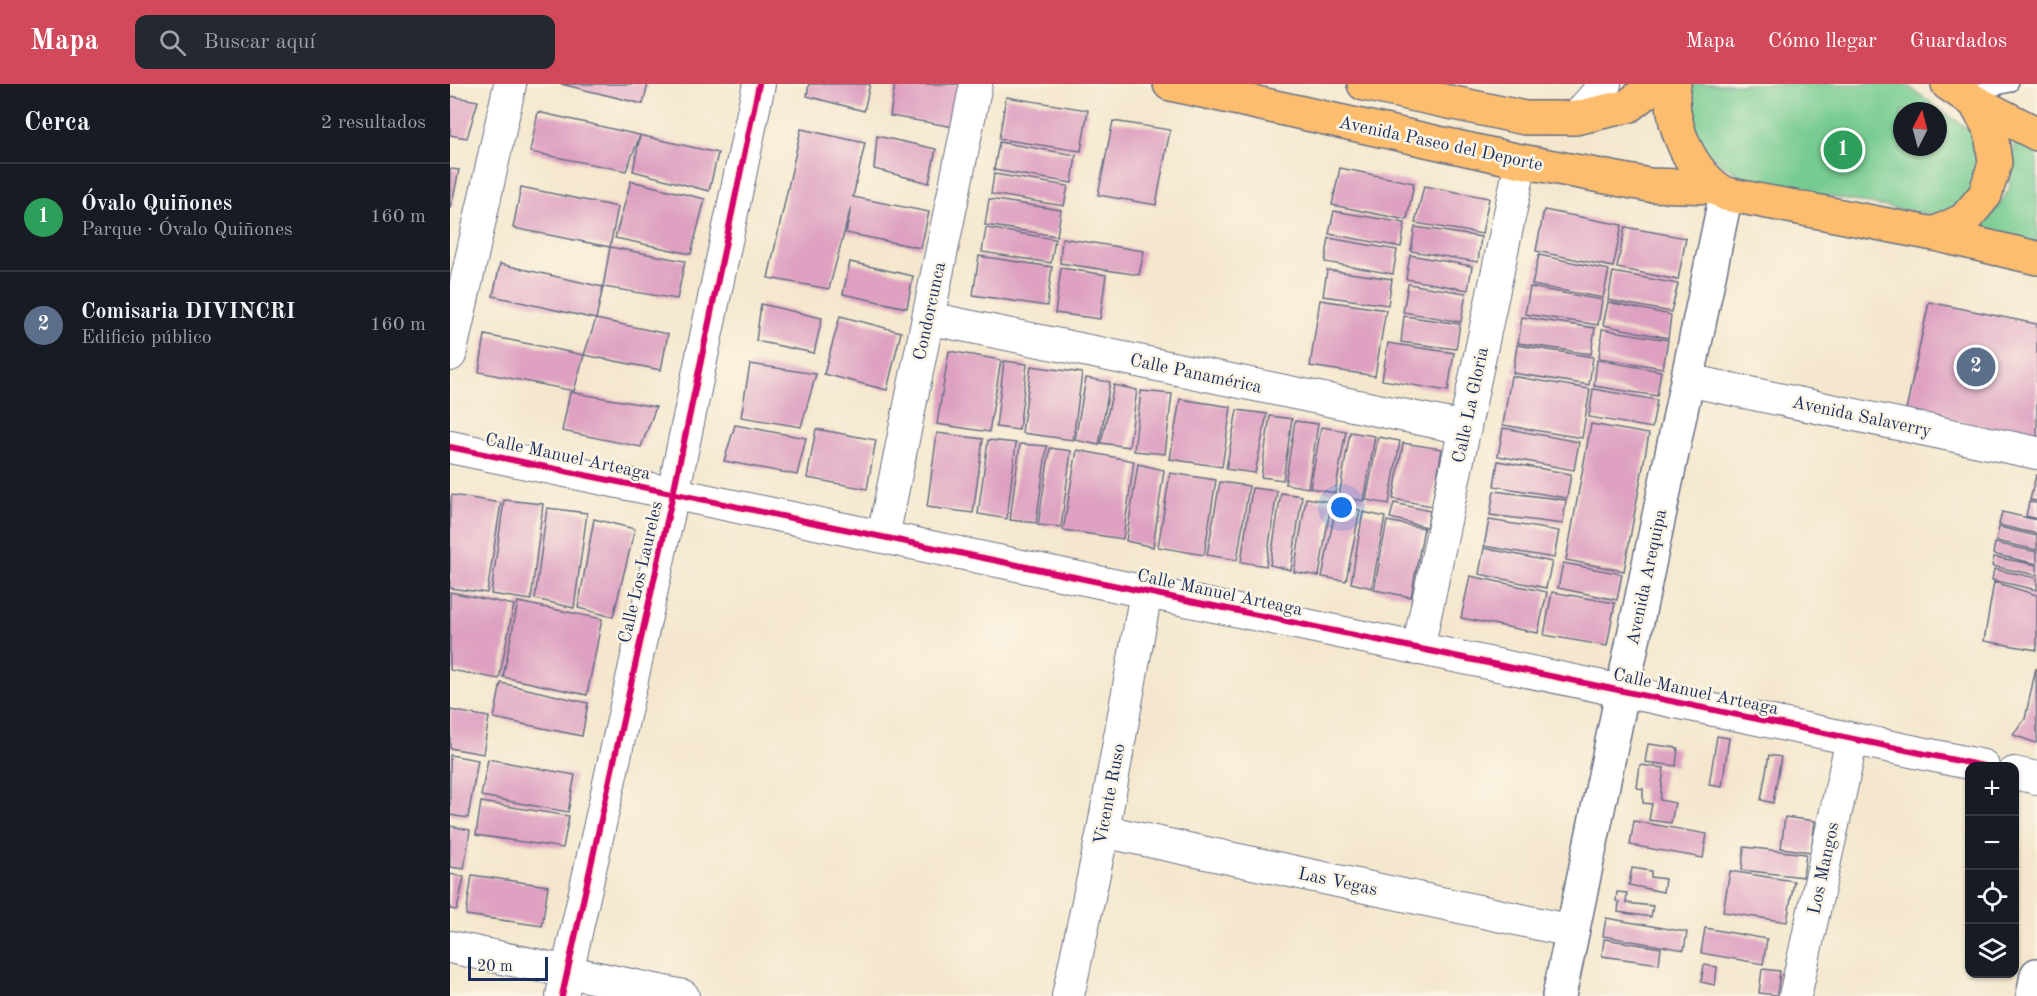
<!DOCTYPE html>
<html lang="es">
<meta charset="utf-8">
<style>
:root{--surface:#171b24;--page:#242831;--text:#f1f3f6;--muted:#9ea1a6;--line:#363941;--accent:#d1495b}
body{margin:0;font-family:"Old Standard TT",serif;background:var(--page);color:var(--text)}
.controls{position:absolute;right:18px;bottom:18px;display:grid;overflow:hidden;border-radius:12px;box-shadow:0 2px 4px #0004}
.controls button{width:54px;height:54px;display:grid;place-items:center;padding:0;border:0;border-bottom:2px solid var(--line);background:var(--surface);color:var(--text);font:30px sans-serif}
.compass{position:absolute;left:1443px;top:18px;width:54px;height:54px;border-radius:50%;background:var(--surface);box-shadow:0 2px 4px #0004;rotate:6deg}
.scale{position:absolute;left:18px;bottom:15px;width:80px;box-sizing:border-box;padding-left:6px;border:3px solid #1b2f5e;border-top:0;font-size:16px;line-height:21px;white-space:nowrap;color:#1b2f5e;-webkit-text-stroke:4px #fcf5e5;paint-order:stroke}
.you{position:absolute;left:892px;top:424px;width:21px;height:21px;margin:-15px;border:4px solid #fff;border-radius:50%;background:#1a73e8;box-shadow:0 0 0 9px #1a73e833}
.badge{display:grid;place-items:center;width:39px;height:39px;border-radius:50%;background:var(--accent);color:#fff;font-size:20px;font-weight:700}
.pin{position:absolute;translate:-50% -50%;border:3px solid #fff;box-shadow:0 2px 6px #0006}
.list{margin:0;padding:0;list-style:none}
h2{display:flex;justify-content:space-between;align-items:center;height:78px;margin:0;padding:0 24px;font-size:26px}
h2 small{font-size:20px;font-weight:400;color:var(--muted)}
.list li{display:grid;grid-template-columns:39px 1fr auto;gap:18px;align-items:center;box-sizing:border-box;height:108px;padding:0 24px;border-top:2px solid var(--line)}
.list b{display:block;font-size:22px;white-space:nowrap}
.list p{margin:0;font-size:20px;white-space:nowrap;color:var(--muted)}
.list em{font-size:20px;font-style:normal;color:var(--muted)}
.icon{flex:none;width:33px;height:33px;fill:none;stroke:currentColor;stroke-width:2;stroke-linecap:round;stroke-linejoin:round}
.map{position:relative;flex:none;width:1587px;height:912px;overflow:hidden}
header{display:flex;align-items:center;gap:36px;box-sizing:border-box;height:84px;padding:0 30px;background:var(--accent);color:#fff}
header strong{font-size:28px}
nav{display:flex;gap:33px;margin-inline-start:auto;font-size:21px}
.search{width:420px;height:54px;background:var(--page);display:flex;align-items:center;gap:15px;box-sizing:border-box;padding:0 21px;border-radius:12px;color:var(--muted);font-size:22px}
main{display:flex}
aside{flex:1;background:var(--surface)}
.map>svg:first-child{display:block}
.green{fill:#74cb90;stroke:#487d77;stroke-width:1.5;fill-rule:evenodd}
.building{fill:#dea1c1}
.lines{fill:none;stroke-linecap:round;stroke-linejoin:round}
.service-casing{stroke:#676f85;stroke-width:18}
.minor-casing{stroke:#676f85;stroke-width:34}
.tertiary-casing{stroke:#676f85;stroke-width:36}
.primary-casing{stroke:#676f85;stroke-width:36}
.service{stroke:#fff;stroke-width:15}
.minor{stroke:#fff;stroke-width:32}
.tertiary{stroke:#fff;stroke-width:33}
.primary{stroke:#fcbd6e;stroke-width:33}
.cycleway-casing{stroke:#fcf5e5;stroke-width:10}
.cycleway{stroke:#d6006c;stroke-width:6}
.labels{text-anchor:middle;stroke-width:5;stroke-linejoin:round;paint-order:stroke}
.street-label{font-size:18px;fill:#1b2f5e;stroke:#fcf5e5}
</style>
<header>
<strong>Mapa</strong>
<div class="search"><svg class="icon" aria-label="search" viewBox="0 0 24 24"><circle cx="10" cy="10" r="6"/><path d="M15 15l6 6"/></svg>Buscar aquí</div>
<nav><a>Mapa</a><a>Cómo llegar</a><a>Guardados</a></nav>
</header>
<main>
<aside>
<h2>Cerca<small>2 resultados</small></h2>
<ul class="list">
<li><span class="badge" style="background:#2e9e5b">1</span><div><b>Óvalo Quiñones</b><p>Parque · Óvalo Quiñones</p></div><em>160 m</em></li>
<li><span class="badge" style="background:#5c6f8a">2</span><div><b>Comisaria DIVINCRI</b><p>Edificio público</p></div><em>160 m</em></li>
</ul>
</aside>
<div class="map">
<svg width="1587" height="912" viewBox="0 0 1587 912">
<rect width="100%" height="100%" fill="#fcf5e5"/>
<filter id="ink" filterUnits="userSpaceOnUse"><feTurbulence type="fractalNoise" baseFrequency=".0167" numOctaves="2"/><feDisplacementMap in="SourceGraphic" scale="12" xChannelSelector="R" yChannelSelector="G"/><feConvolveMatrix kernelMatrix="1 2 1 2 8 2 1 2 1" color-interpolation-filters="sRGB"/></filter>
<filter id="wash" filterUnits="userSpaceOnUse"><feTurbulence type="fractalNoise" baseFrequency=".008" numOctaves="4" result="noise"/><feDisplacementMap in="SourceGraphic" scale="24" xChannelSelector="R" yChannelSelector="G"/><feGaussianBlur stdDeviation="1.35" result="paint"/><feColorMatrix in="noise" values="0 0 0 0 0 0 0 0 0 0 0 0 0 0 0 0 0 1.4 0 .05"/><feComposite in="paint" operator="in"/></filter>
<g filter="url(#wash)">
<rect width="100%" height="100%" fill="#f4e7cd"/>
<path class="green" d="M1243,0H1455L1522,48L1533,70L1529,99L1511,121L1487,132L1303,99L1273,81L1251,63L1239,26ZM1452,27H1488V63H1452Z
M1565,55L1587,65V161L1530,148L1559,106Z"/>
<g id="blocks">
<path class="building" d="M111,0H198L193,20Z
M359,0H420L414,27L357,12Z
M445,0H513L504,43L440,32Z
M0,12L28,17L17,54L0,51Z
M556,13L638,26L631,67L549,55Z
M88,28L268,69L259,107L183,87L190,52L176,87L80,68Z
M663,37L720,46L706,121L648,111Z
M351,45L415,59L403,113L479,128L471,164L396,149L401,123L379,205L318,194Z
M427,52L486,65L479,99L424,85Z
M549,58L626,71L622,99L544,86Z
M890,84L964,99L957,136L882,121Z
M0,85L9,86L1,124H0Z
M544,90L618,102L614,122L541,110Z
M181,97L255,115L241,170L165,154Z
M974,102L1039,114L1032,150L965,139Z
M71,103L168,123L160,163L63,144Z
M539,115L611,126L607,152L535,141Z
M1094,126L1172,141L1163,183L1086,167Z
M884,127L955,139L951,163L879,150Z
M965,143L1031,153L1028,178L961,167Z
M1175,143L1236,154L1228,196L1167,184Z
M536,144L605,155L601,179L532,168Z
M612,154L694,167L689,191L610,179Z
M879,154L947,166L943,190L875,178Z
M160,163L235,177L227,215L153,203Z
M960,171L1022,182L1018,206L956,195Z
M1089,171L1159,186L1153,214L1082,201Z
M529,172L602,183L597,222L523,211Z
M400,178L463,192L457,224L393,210Z
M50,180L153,203L146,235L43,212Z
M611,184L656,191L650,235L605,229Z
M877,186L942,195L938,221L873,212Z
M1163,188L1228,200L1221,228L1158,216Z
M958,200L1016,209L1011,238L953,228Z
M1080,203L1152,216L1148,241L1075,230Z
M870,216L936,226L925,292L860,282Z
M1158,218L1221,231L1218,254L1153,241Z
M1479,218L1587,240V353L1456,326Z
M311,220L372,234L364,269L306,257Z
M390,232L451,248L437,306L374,290Z
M954,232L1010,240L1006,265L951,258Z
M1072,233L1145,244L1141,270L1068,259Z
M146,235L218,250L211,286L134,271Z
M1152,245L1218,256L1213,284L1149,274Z
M35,251L134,271L124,307L29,288Z
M938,259L1004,269L998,307L932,296Z
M1067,261L1143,273L1139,301L1063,289Z
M499,267L551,276L539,348L487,340Z
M1147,276L1211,287L1207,312L1144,302Z
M554,277L577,280L569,346L546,343Z
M300,280L366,290L351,343L291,333Z
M581,282L632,289L623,356L572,349Z
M1061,292L1140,305L1132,354L1053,341Z
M636,294L660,298L649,361L625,356Z
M664,301L687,306L679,363L651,359Z
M1143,305L1207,316L1202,344L1139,333Z
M691,307L722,310L715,370L684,367Z
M120,308L206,323L191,363L112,347Z
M730,315L781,323L772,383L720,375Z
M787,326L817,330L805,389L776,385Z
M820,332L842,335L833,396L811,393Z
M845,337L868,340L858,404L835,400Z
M1141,340L1199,350L1174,487L1116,476Z
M285,341L356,354L347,391L274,377Z
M871,343L896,347L885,409L860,404Z
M1053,344L1129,358L1124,386L1048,372Z
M366,345L426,356L417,405L357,394Z
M900,348L925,352L914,417L889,413Z
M487,349L533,355L523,429L477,423Z
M928,353L950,357L939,420L916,416Z
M538,356L566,359L557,435L528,430Z
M953,359L992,365L982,422L943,415Z
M570,360L597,362L586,439L560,436Z
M600,364L621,367L611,443L588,441Z
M627,366L684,377L673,455L613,446Z
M1048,377L1121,390L1117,414L1044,402Z
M688,380L714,386L703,463L676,457Z
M720,389L766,396L754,471L708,463Z
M1586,391H1587V417L1580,416Z
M770,398L799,402L787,476L757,471Z
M802,404L827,407L816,482L791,478Z
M1044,407L1116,416L1113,440L1040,431Z
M831,409L852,412L841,486L820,481Z
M2,411L51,419L37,509L0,504V424Z
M856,414L881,418L869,492L844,488Z
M54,416L93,420L81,516L41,510Z
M1579,418L1587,419V435L1576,432Z
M944,419L980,427L977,443L940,434Z
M886,422L910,426L896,497L872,493Z
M97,424L137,429L124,524L85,515Z
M913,428L935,433L922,504L901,499Z
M1552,428L1587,436V450L1549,441Z
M144,435L185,445L163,533L128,524Z
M1039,436L1109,447L1104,474L1034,462Z
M937,437L974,444L961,513L924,506Z
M1549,443L1587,452V466L1546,457Z
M1545,459L1587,468V480L1543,470Z
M1034,464L1102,478L1096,504L1029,490Z
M1544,473L1587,481V491L1542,482Z
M1113,479L1172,490L1167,516L1108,504Z
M1544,485L1587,494V506L1542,496Z
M1020,492L1097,508L1088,549L1011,534Z
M1544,498L1587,511V566L1534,557Z
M0,508L64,521L49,595L0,586Z
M1102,508L1165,519L1157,562L1094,551Z
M68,518L152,535L137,611L53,593Z
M1586,584L1587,658L1586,659L1563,651L1575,635Z
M51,599L138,619L132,652L44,634Z
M0,626L39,633L33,670L0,664Z
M1267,652L1279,654L1272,703L1259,701Z
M1198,660L1228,664L1226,682L1195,678Z
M0,671L28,676L18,734L0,731Z
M1319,671L1331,673L1323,719L1311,716Z
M38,675L125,691L118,728L31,712Z
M1190,681L1214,684L1210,716L1225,719L1221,739L1199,736L1202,720L1193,719V705L1187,704Z
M31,718L119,732L113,764L26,751Z
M1335,733L1365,737L1361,768L1331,764Z
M1184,737L1257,750L1253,774L1180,761Z
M0,742L20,746L14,785L0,783Z
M1294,763L1356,770L1353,793L1292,786Z
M1182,784L1201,787V793L1215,795L1213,808L1179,801Z
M1280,787L1344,797L1337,838L1273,828Z
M0,790L14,793L7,826L0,825Z
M22,791L98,802L92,842L16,831Z
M1167,808L1177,809L1176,819L1203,822L1201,833L1168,828L1169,818L1166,817Z
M1156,834L1237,848L1234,866L1153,852Z
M1255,844L1317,855L1313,880L1251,869Z
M1154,855L1211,864L1209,880L1152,872Z
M1254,881L1267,883L1265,901L1251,898Z
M1312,885L1330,887L1327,911L1309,909Z"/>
</g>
</g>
<g filter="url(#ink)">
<use href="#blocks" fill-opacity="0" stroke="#676f85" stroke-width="1.5"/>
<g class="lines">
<g class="service-casing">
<path id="service" d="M1517,10L1560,0"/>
</g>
<g class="minor-casing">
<path id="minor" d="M1126,34L1155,0
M478,234L1015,344
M0,271L60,0
M1237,296L1587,369
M0,363L1533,682
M433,453L526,0
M968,565L1071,77
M1564,689L1587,694
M653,747L1122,847
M0,863L233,912
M112,912L223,410L309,0
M618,912L653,747L696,508
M1345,912L1402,655"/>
</g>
<g class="tertiary-casing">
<path id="tertiary" d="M1109,912L1276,110
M1583,912L1587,891"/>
</g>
<g class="primary-casing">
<path id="primary" d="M720,0L1071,77L1199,101L1264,103
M914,0L1075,34H1126L1178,22L1206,0
M1224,0C1218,39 1241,91 1276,110L1484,150L1514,136L1535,111L1545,79L1541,47L1525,18
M1498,0L1525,18L1587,50
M1484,150L1587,174"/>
</g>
<use href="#service" class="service"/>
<use href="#minor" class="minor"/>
<use href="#tertiary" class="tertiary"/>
<use href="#primary" class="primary"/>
<g class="cycleway-casing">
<path id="cycleway" d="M0,363L1533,682
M112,912L223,410L309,0"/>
</g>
<use href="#cycleway" class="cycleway"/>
</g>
</g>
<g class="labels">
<g class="street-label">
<text transform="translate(991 59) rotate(12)" y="6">Avenida Paseo del Deporte</text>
<text transform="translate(479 227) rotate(-78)" y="6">Condorcunca</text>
<text transform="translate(746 289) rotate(12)" y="6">Calle Panamérica</text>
<text transform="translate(1020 321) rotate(-78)" y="6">Calle La Gloria</text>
<text transform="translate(1412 332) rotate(12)" y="6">Avenida Salaverry</text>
<text transform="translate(118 372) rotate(12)" y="6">Calle Manuel Arteaga</text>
<text transform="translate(190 488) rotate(-77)" y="6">Calle Los Laureles</text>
<text transform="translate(1196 493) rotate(-78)" y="6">Avenida Arequipa</text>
<text transform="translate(770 508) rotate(12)" y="6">Calle Manuel Arteaga</text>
<text transform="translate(1246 607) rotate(12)" y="6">Calle Manuel Arteaga</text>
<text transform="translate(659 710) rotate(-79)" y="6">Vicente Ruso</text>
<text transform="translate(1373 784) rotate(-78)" y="6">Los Mangos</text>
<text transform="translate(888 797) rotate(12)" y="6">Las Vegas</text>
</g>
</g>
</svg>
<div class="controls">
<button>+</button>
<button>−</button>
<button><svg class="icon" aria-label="locate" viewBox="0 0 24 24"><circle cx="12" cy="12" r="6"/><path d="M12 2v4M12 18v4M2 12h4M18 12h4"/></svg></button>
<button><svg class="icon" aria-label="layers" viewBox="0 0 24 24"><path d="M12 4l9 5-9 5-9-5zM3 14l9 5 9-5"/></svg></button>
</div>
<svg class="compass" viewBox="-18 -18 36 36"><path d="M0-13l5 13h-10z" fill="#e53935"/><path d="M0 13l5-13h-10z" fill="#9ea1a6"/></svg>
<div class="scale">20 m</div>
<div class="you"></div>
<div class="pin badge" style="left:1393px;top:66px;background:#2e9e5b">1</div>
<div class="pin badge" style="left:1526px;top:283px;background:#5c6f8a">2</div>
</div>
</main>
